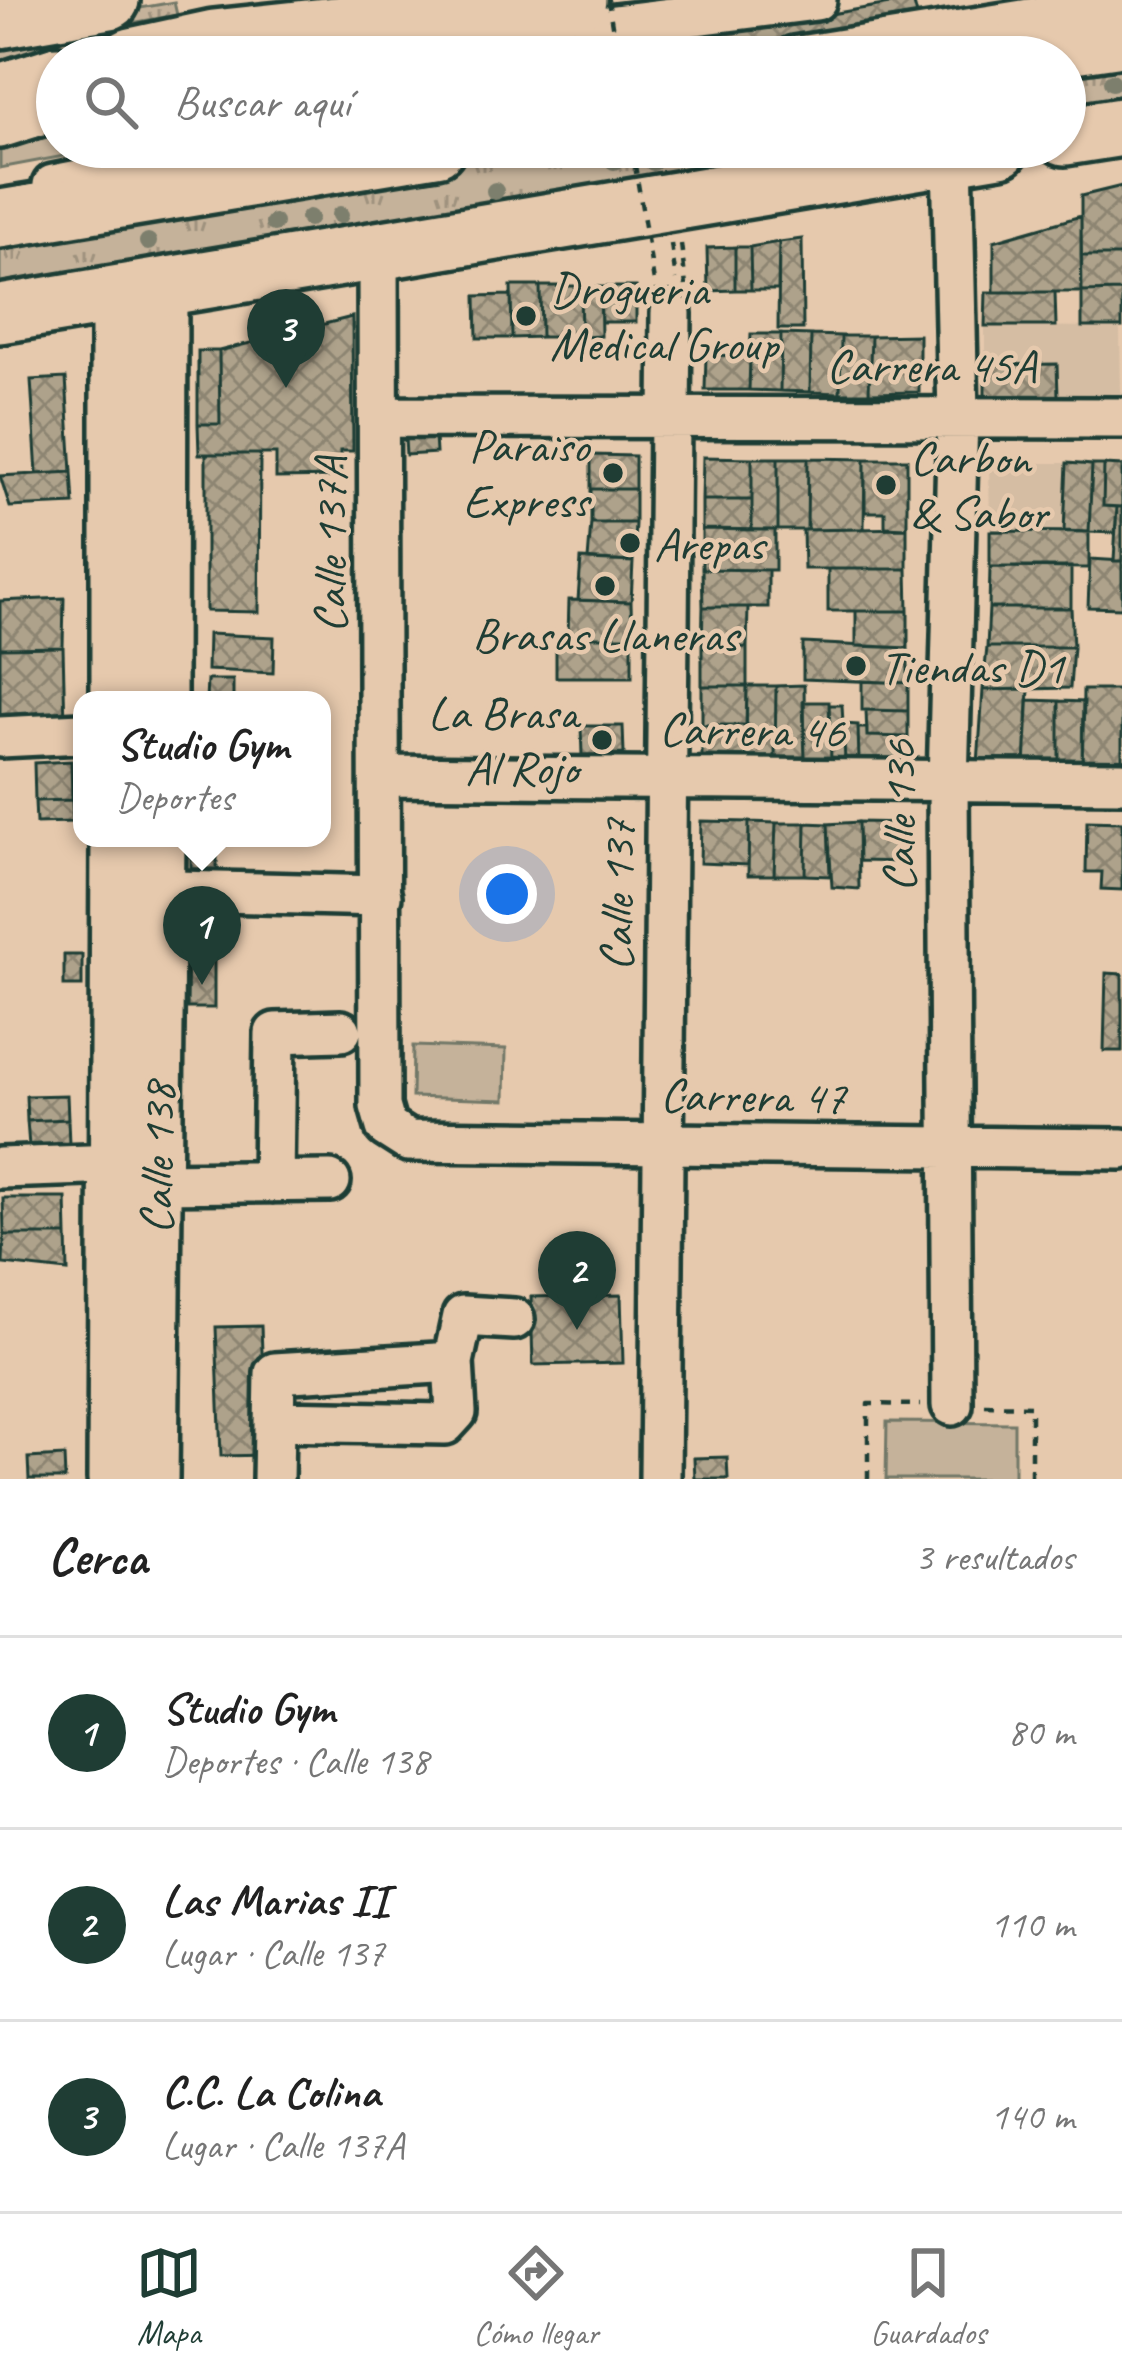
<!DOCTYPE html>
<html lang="es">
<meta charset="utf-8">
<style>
:root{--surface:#fff;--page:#f6f6f6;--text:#222;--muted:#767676;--line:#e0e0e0;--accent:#1f3d34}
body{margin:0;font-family:Caveat,sans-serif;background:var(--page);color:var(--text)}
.you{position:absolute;left:507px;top:894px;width:42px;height:42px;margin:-30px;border:9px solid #fff;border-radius:50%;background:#1a73e8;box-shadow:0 0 0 18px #1a73e833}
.badge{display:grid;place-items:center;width:78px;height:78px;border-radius:50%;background:var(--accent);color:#fff;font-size:39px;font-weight:700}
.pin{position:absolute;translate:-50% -99px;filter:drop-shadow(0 3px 6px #0008)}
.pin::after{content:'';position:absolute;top:63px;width:42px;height:36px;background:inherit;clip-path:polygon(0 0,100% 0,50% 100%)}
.popup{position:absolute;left:73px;top:691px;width:258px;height:156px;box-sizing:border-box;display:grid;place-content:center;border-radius:24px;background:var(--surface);filter:drop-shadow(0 3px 9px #0005);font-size:39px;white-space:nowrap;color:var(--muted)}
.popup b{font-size:45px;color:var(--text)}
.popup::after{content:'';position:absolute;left:50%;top:100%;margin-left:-24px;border:24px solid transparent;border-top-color:var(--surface)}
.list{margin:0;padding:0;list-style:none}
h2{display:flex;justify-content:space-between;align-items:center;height:156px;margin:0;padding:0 48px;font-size:51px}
h2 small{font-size:39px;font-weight:400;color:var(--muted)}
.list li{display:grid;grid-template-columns:78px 1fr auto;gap:36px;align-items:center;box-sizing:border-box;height:192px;padding:0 48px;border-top:3px solid var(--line)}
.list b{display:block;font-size:45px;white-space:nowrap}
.list p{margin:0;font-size:39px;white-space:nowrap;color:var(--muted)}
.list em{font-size:39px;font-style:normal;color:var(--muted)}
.icon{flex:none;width:66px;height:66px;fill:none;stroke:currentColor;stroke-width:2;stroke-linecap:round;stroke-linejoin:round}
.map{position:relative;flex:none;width:1122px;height:1479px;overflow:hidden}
.search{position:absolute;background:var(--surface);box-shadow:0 3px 9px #0004;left:36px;right:36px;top:36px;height:132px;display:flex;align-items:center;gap:30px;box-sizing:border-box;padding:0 42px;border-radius:66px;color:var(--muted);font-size:45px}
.sheet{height:732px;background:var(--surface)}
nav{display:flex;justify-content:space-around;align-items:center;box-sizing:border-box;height:168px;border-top:3px solid var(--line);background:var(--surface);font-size:33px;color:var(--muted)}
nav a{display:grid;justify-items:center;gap:6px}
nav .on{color:var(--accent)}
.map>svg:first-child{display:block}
.built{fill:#d5bda3}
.grass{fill:url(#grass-tufts);stroke:#727867;stroke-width:3}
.park{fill:#c5b29a;stroke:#727867;stroke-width:3}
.building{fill:url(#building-cross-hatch);stroke:#1f3d34;stroke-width:3}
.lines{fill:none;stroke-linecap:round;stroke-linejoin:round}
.minor-casing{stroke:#1f3d34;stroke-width:48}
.major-casing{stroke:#1f3d34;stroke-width:60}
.highway-casing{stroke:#1f3d34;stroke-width:66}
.path{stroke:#1f3d34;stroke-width:4.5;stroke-dasharray:9 9;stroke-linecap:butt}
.minor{stroke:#e6c9ad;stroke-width:39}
.major{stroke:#e6c9ad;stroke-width:51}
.highway{stroke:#e6c9ad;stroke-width:57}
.path-bridge{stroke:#1f3d34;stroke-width:4.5;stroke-dasharray:9 9;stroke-linecap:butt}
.tree{fill:#7d7f6d}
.poi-dot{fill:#1f3d34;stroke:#e6c9ad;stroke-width:4.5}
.labels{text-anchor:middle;stroke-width:9;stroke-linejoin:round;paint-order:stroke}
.poi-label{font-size:48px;fill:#1f3d34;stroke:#e6c9ad;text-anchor:start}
.street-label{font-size:48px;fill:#1f3d34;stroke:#e6c9ad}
</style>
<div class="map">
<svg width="1122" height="1479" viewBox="0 0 1122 1479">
<defs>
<pattern id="grass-tufts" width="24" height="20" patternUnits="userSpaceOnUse" patternTransform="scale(3)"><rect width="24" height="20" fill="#c5b29a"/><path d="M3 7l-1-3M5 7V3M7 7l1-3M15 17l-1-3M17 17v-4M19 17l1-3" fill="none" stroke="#9f927e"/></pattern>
<pattern id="building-cross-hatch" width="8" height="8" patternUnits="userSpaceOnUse" patternTransform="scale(3)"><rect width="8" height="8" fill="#aea28b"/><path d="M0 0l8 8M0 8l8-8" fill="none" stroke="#8d8572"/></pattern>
</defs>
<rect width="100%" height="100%" fill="#e6c9ad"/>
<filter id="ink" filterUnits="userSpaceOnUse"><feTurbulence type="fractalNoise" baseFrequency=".00833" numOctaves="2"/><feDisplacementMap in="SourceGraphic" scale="24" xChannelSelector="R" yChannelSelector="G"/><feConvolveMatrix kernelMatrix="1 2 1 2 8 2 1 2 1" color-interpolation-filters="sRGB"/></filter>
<g filter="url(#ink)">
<path class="built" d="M985,326L1120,327L1121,397L1058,396L1056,364L985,365Z
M989,463H1067L1064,531H990Z"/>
<path class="grass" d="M174,2L177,15L86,31L0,60V33Z
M1122,55V107L1065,110V64Z
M57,124V147H112L0,168V140Z
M557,147H887L0,305V237Z"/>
<path class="park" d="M413,1046L506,1049L505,1100L412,1097Z
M887,1422L1014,1423V1479H886Z"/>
<path class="building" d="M913,0L919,23L712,57L708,35Z
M1122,186V256H1081V196Z
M1081,216L1082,292H994V241Z
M802,239L803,329H778L779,242Z
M779,242L778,290H751L750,247Z
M735,247V290L708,291L707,248Z
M735,247H750L751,290H735Z
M1081,256H1122V291L1082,292Z
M511,286H540L541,337L512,338Z
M540,286H580L581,337H541Z
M580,286L600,287L601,336L581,337Z
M600,287H636V322H601Z
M1122,291V327H1082V292Z
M986,292H1055L1056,326H985Z
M511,295L512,338H477L476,296Z
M352,317L353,451H340L341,477L276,478V454H199L198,424H220L219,351Z
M751,334H781L780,391L749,390Z
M781,334L811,335L810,392L780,391Z
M811,335L841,336L840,393L810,392Z
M919,335V392L869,393L871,336Z
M841,336H871L869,393H840Z
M198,351H219L220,424H198Z
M706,355L750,356L749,390H705Z
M1057,364L1058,396L985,397V365Z
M66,378L72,472L37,474L31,380Z
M435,437L436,453L406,455L405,439Z
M206,454H260L259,612L206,611Z
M591,455L635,456V489H591Z
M703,457L752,458V500H702Z
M752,458H778V530H752Z
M778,458H808L807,530H778Z
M808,458L865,459L864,529L807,530Z
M865,459H907V528L885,527V512H865Z
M1067,463L1092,465L1089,532L1064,531Z
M1092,465H1104L1103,506L1117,507L1115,533L1089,532Z
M1104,465L1122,466V507L1103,506Z
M72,472L74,504L10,507L0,476Z
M591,489H635V523H591Z
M702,500H752V530L702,529Z
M1117,507H1122V561H1114Z
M591,523H635L633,562L588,560Z
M907,528V569H804L803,530Z
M702,529L775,530V570L702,569Z
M990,531L1089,532V568L990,567Z
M581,559L633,562L631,602L578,600Z
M1090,559L1122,561V608L1088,607Z
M990,567H1071V608H989Z
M702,569L768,570V607H703Z
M828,569H907L908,611H828Z
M64,598L63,647L0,648V601Z
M569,600L631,602L632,637H568Z
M703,607H748L747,647L702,648Z
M989,608H1071L1073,647H987Z
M856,611H908V648L856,646Z
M208,634L274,637L273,673L207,670Z
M556,637H632V677H556Z
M803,643L908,648V683L803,679Z
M63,647L65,725L0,726V648Z
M747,647V686H702V648Z
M987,647H1073L1070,688L983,690Z
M207,680H233V700H206Z
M862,681L908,683V711L862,710Z
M804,685L805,760L775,761L776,686Z
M702,686H747L746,725H702Z
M747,686H776L775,761H746Z
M1029,689L1025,767L978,764L983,690Z
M1083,690H1122V766L1082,767Z
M1028,700L1059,701V767H1025Z
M1059,701L1084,702L1082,767H1059Z
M803,702H829L831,760H805Z
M829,705H842L845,760H831Z
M866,710L908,711V737L867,736Z
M843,724L858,725L859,761L845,760Z
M702,725H746V757L702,756Z
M581,726H623L624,754L582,755Z
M858,728H867V736L908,737V764L859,761Z
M71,761L72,800L35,801L34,763Z
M72,800L73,822L36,823L35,801Z
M701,821L749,822L748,865L700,863Z
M1087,821L1122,822V890L1101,889L1102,872H1086Z
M749,822L776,823L774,875H748Z
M858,822L859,889L832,887L828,824Z
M858,822L909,823L908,862L859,861Z
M776,823H806L805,875H774Z
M806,823L828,824L830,876L805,875Z
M191,838H217V869H191Z
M188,941L214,942V1008H187Z
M64,955H82V986H64Z
M1106,973L1122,974V1051H1104Z
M67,1095L68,1119L27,1121L26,1096Z
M68,1119L69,1144L29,1146L27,1121Z
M3,1198H66L67,1235H4Z
M4,1235H67L68,1271L3,1264Z
M621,1295L623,1363L533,1365L531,1297Z
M261,1326L266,1455L221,1456L216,1327Z
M64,1456L65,1479H29L28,1458Z
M727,1457L728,1479H695L694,1458Z"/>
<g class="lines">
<g class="minor-casing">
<path id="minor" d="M358,57L816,0
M794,57L1122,4
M0,128L57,110
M53,185L243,147
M378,250L380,1106L386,1127L408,1141L1122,1149
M379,417L1122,418
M0,737L82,733
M381,776L1122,782
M135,890L381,896
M0,1168L118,1164
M273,1182L275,1033L341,1031
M155,1183L330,1181
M952,1405L948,783L958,415L952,155
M274,1421L445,1424L456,1412L453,1362
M273,1479L275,1373L453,1362L463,1316L514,1319
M660,1479L671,313"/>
</g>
<g class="major-casing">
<path id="major" d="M117,294V700
M160,700L161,286
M114,1479L117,838
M152,1479L159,838"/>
</g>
<g class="highway-casing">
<path id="highway" d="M0,19L110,0
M131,57L214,39L577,0
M986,57L1122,37
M0,93L57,75
M1065,136L1122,127
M0,219L436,147
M0,314L1000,147"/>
</g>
<path class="path" d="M664,57L699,49
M671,244L676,280
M681,244L686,286
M985,1405L1031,1406V1479
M868,1479V1404L920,1405"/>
<use href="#minor" class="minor"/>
<use href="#major" class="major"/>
<use href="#highway" class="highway"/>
<path class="path-bridge" d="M608,0L617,57
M632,147L657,300L677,295"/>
</g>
<g class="tree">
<circle cx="1112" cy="82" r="9"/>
<circle cx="614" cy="161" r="9"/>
<circle cx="653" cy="162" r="9"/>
<circle cx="495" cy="191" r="9"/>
<circle cx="340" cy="215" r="9"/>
<circle cx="309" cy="218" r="9"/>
<circle cx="274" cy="223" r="9"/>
<circle cx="148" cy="242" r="9"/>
</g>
</g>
<g class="poi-dot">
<circle cx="526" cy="316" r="12"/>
<circle cx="613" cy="473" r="12"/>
<circle cx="886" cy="485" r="12"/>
<circle cx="630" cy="543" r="12"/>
<circle cx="605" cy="586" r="12"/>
<circle cx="856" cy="666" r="12"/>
<circle cx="602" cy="740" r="12"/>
</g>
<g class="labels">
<g class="poi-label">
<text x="550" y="305">Drogueria<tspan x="550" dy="55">Medical Group</tspan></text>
<text x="589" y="462" text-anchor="end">Paraiso<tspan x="589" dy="55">Express</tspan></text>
<text x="910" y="474">Carbon<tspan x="910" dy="55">&amp; Sabor</tspan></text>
<text x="654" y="560">Arepas</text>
<text x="605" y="651" text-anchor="middle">Brasas Llaneras</text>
<text x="880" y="683">Tiendas D1</text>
<text x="578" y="729" text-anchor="end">La Brasa<tspan x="578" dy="55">Al Rojo</tspan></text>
</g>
<g class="street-label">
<text x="931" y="382">Carrera 45A</text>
<text transform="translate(329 545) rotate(-90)" y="17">Calle 137A</text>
<text transform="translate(752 729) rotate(1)" y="17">Carrera 46</text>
<text transform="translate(898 816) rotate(-90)" y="17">Calle 136</text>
<text transform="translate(616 895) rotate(-89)" y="17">Calle 137</text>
<text transform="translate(753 1095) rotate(1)" y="17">Carrera 47</text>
<text transform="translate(156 1158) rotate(-89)" y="17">Calle 138</text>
</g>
</g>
</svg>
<div class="you"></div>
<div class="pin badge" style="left:202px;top:985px">1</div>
<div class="popup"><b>Studio Gym</b>Deportes</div>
<div class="pin badge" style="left:577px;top:1330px">2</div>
<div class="pin badge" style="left:286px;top:388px">3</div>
<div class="search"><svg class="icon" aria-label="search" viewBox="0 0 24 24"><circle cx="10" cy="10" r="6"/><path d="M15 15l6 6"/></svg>Buscar aquí</div>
</div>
<section class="sheet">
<h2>Cerca<small>3 resultados</small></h2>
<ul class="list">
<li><span class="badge">1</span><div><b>Studio Gym</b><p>Deportes · Calle 138</p></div><em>80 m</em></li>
<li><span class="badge">2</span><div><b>Las Marias II</b><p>Lugar · Calle 137</p></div><em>110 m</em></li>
<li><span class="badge">3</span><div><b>C.C. La Colina</b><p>Lugar · Calle 137A</p></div><em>140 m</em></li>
</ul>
</section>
<nav>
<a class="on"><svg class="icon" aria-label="map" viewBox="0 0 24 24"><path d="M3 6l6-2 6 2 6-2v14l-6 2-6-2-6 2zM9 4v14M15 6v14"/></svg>Mapa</a>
<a><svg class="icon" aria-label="directions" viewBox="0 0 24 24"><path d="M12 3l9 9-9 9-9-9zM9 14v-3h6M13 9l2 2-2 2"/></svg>Cómo llegar</a>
<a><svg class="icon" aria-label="saved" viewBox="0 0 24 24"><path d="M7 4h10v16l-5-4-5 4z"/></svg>Guardados</a>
</nav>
